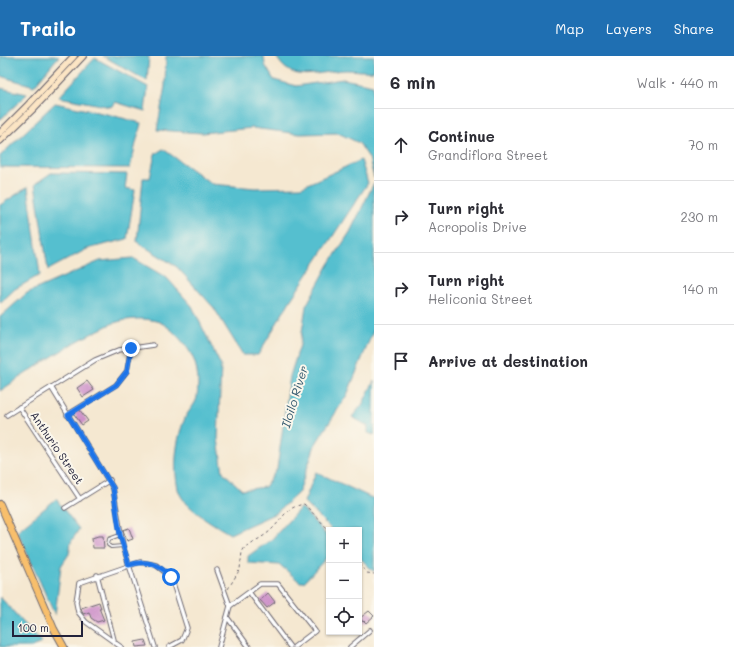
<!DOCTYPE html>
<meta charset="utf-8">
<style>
:root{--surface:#fff;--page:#f7f7f7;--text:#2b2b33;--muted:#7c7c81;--line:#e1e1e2;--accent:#1f6fb2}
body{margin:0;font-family:Mali,sans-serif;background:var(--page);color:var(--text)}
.controls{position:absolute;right:12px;bottom:12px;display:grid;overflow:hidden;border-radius:0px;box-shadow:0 1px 3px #0004}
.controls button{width:36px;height:36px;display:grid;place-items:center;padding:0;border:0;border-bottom:1px solid var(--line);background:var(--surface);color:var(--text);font:20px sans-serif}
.scale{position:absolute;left:12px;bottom:10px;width:71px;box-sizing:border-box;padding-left:4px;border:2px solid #22223b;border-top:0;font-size:11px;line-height:14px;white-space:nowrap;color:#22223b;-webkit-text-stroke:3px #fbf7ec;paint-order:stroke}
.stop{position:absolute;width:12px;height:12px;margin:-9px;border:3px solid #1a73e8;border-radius:50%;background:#fff}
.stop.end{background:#1a73e8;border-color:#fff;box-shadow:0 1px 4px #0008}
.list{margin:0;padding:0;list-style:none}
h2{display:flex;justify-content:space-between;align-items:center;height:52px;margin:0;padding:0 16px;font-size:17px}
h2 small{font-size:13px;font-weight:400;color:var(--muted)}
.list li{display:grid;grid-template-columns:26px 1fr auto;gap:12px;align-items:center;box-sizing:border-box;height:72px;padding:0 16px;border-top:1px solid var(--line)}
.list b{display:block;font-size:15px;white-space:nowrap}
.list p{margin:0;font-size:13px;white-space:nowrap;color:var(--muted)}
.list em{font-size:13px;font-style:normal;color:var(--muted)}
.icon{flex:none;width:22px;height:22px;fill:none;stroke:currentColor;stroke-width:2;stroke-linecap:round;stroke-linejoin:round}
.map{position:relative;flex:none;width:374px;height:591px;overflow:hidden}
header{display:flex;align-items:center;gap:24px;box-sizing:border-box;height:56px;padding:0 20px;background:var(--accent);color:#fff}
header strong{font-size:19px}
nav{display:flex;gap:22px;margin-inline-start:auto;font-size:14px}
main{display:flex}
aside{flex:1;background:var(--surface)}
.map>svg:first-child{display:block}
.water{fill:#54bfcf;stroke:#3b7085}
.building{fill:#cd91c9}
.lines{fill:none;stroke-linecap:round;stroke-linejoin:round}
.lane-casing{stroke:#6c6770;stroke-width:4}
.street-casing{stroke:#6c6770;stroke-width:5.5}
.secondary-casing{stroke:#6c6770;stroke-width:8}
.primary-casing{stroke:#6c6770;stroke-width:8}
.path{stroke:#6c6770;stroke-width:1;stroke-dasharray:3 3;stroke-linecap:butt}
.lane{stroke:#fff;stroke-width:2}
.street{stroke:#fff;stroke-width:3.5}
.secondary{stroke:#fce5c4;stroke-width:5.5}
.primary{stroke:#f8bf6c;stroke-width:6}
.route{stroke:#1a73e8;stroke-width:5}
.labels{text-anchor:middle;stroke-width:4;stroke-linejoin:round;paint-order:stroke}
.street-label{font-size:11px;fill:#22223b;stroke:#fbf7ec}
.water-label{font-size:12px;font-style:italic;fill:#34596f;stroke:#fbf7ec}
</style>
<header>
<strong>Trailo</strong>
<nav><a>Map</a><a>Layers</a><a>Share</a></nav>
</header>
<main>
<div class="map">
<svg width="374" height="591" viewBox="0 0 374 591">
<rect width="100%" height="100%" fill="#fbf7ec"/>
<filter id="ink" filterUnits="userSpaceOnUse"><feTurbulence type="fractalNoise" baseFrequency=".025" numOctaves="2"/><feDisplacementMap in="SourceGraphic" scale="8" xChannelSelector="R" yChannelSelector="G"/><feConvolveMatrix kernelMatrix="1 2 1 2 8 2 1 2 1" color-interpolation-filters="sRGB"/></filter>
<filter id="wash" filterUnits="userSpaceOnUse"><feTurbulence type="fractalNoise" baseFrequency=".012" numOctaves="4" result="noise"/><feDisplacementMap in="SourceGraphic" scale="16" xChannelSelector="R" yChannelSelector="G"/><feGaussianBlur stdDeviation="0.9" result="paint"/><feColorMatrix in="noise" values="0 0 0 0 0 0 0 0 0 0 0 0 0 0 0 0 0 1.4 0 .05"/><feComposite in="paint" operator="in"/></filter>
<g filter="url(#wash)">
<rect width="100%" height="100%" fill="#f5e8d1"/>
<path class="water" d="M0,0H59L34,30L0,20Z
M104,0H149L147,25L103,0Z
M166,0H264L265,9L274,24L296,30L343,23L373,29L374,122L369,102L359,87L338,77L300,78L252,72L202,77L157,74L165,30Z
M276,0H374V15C365,16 355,14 346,14C318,15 292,30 276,0Z
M95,2L148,31L145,55L115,46L111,51L59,41Z
M0,32L27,38L0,64Z
M55,47L111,59L141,67L130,112L0,111V100Z
M163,93L212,128L255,132L301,131L361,104L368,127L290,245L258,299H243L214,252L177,211L137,186L143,122H150L155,98Z
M51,117L127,118L125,132L135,134L127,183L87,193L48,214L35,128Z
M374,127V273L347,339L315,389L299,436L276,457L230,478C215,469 182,451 178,433C173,411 176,383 185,362C188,355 196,348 197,341C200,317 196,300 180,283C174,276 165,267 156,265C142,261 122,263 109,269C72,286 34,312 0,335V261L27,237L100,205L133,202L167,222L192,250L221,310L218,383L223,416L242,434L265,431L277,413L290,320L300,289L306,250L328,210L350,176Z
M28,131L40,219L15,233L0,247V149Z
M374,325V379L368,377V370L352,361L362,349Z
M316,416L374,443V516L359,501V474H332L304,446Z
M56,443L79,473L71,486L69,498L61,510L55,559L17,475Z
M301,451L329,482V499L304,526H300L280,509L248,507V500L272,483Z
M0,541L42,587L31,591H0Z"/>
<g id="blocks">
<path class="building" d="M87,325L94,334L83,341L77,332Z
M79,353L88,365L82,369L74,358Z
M129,472L133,483L127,485L123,474Z
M98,480H103L104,492H93L92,482Z
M268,537L275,546L267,552L260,544Z
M99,546L101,552H99L104,564L97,566L91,562L89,556L83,558L81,552Z
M369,555L374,560L366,567L364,565L363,566L360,562Z
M145,584L147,590L136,591L135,586Z"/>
</g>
</g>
<g filter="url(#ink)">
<use href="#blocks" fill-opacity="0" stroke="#6c6770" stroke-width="1"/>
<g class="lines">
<g class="lane-casing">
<path id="lane" d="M120,479L109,483L108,489L111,491L123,490"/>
</g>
<g class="street-casing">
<path id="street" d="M51,331L113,432L123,490L155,591
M19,351L80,443
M7,359L95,304L119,294L153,289
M67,359L116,329L127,315L131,292
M65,452L110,424
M217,514L230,550L219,591
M97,519L114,584
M249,536L290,591
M230,550L260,528H278L315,575L294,591
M227,561L249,591
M121,591L86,566L78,556L76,546L79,527L140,506L156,509L171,521L187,572L182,584L169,591
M350,591L370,574"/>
</g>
<g class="secondary-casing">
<path id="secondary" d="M0,77L28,49L74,0
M0,85L32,54L83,0"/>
</g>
<g class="primary-casing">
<path id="primary" d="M0,448L54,573L64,591"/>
</g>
<path class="path" d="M359,508L367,517L374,518
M228,533L240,513L242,496L245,491C254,485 266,480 273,472C285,460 285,452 304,448L329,474"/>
<use href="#lane" class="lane"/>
<use href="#street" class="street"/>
<use href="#secondary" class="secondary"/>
<use href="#primary" class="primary"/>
</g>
</g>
<g class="lines" filter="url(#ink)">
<path class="route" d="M131,292L127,315L116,329L68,359L113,432L120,479L129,509C146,504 158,507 171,521"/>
</g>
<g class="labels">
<g class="street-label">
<text transform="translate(57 392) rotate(56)" y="4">Anthurio Street</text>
</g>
<g class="water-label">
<text transform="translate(295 341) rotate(-73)" y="4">Iloilo River</text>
</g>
</g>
</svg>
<div class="controls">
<button>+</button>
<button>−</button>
<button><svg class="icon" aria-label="locate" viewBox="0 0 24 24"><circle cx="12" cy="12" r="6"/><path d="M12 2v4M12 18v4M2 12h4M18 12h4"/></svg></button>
</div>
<div class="scale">100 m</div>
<div class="stop" style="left:171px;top:521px"></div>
<div class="stop end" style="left:131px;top:292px"></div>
</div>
<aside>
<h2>6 min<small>Walk · 440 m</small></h2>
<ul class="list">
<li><svg class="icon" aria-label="ahead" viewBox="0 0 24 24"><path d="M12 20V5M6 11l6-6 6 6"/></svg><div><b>Continue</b><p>Grandiflora Street</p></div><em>70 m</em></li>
<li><svg class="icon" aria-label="right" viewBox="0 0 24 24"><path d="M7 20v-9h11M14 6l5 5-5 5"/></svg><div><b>Turn right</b><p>Acropolis Drive</p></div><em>230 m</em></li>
<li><svg class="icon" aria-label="right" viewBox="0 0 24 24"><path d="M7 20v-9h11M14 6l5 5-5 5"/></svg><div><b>Turn right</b><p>Heliconia Street</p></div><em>140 m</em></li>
<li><svg class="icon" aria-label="arrive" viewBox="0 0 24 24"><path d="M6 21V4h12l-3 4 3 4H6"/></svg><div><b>Arrive at destination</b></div></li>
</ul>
</aside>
</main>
